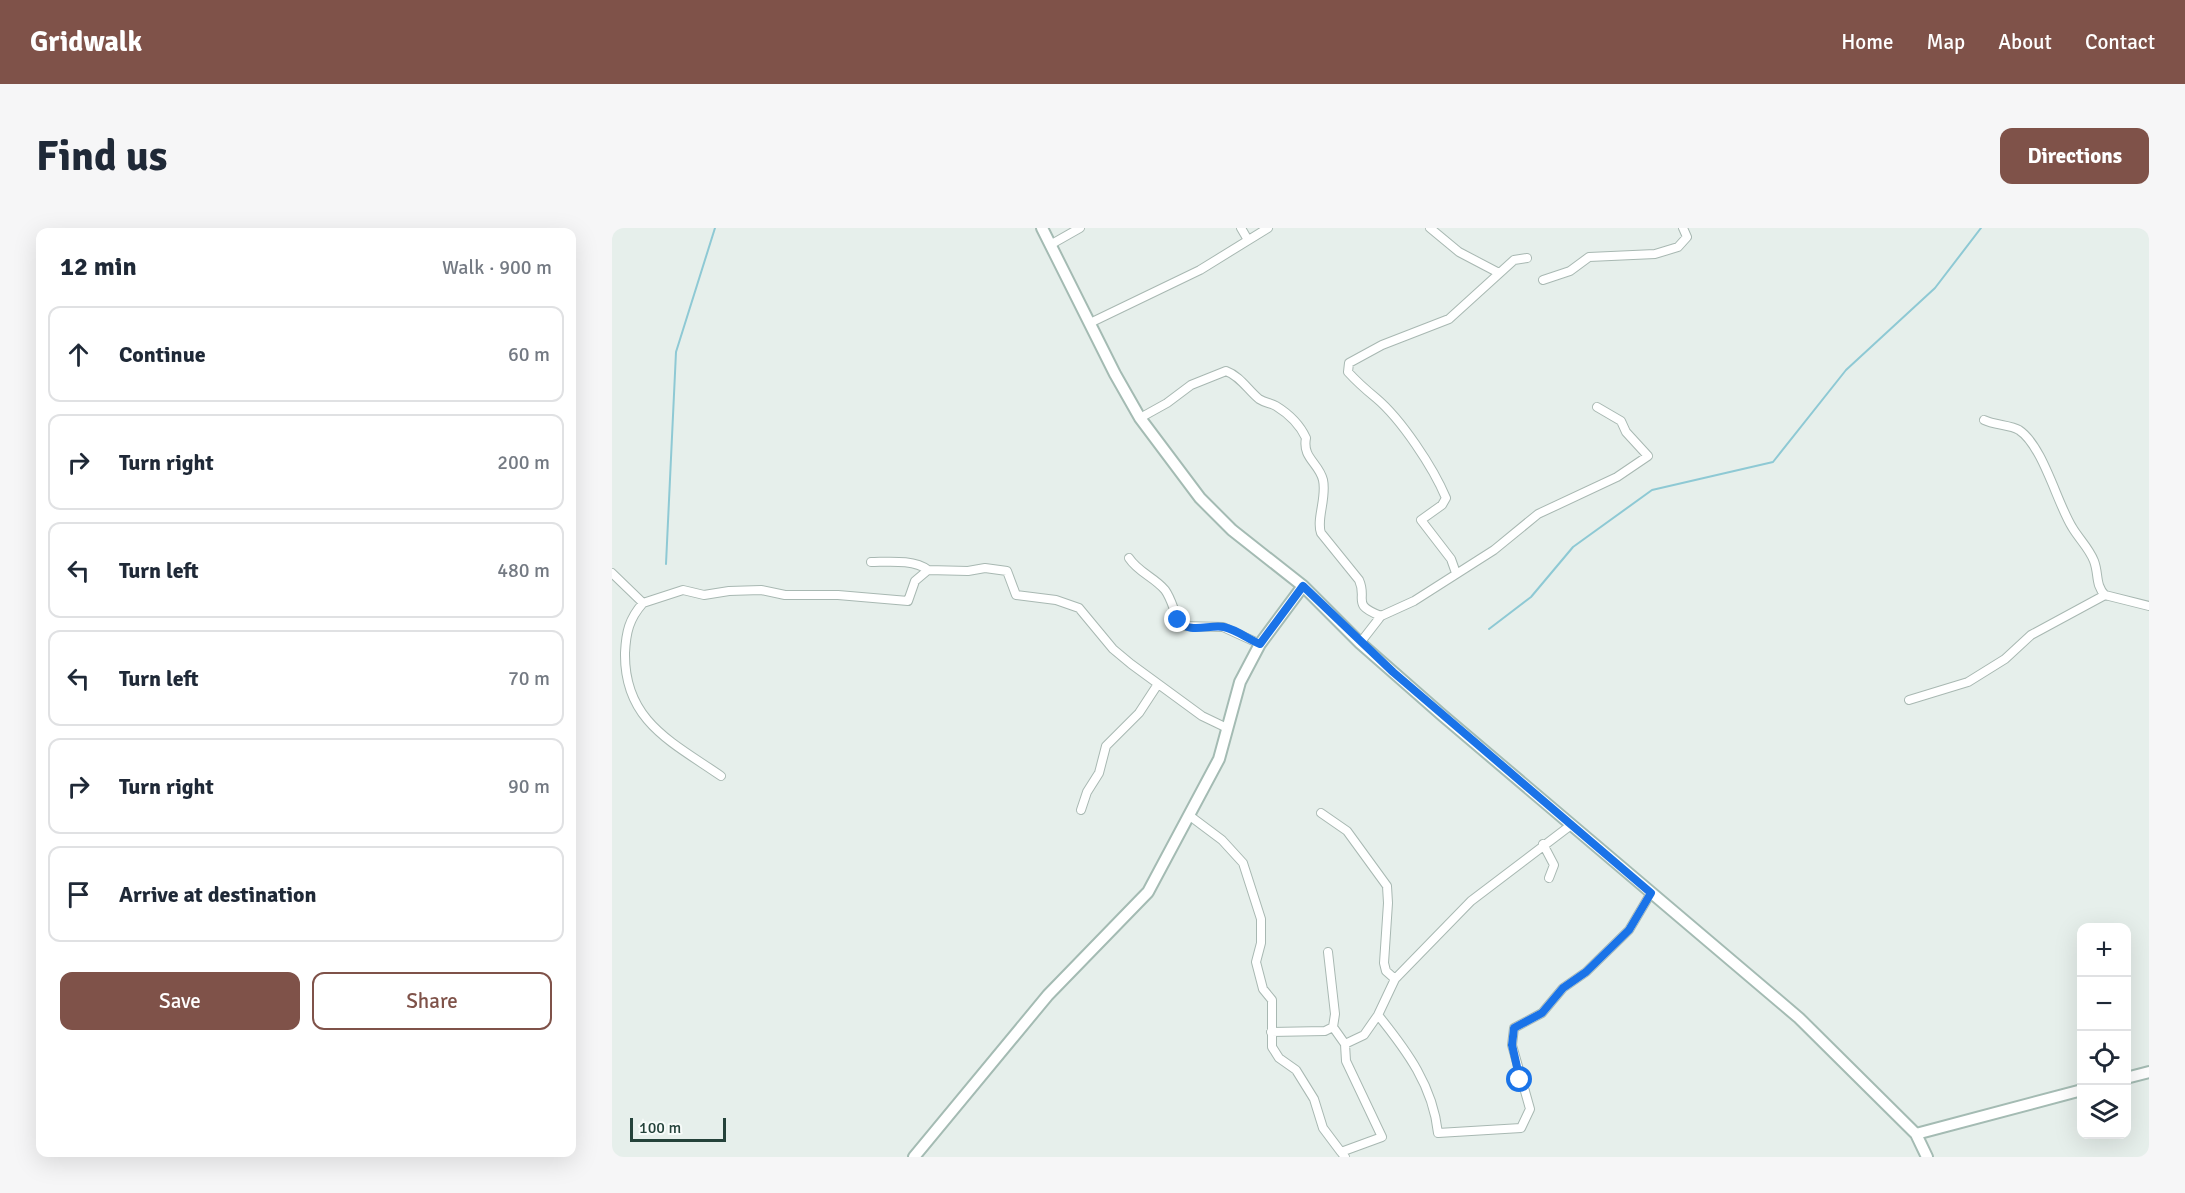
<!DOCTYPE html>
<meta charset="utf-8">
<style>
:root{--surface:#fff;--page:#f6f6f7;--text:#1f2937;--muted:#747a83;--line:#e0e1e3;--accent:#7f5249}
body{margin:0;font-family:Signika,sans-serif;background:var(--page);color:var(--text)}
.controls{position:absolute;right:18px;bottom:18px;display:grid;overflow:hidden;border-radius:12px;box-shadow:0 6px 24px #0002}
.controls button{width:54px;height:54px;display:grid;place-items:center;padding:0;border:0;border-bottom:2px solid var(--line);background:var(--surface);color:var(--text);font:30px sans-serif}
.scale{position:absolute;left:18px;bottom:15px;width:96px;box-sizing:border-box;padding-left:6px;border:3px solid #24423a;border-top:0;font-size:16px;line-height:21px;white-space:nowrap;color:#24423a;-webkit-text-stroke:4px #f7fbf9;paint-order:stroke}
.stop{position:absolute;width:18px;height:18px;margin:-14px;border:4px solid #1a73e8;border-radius:50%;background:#fff}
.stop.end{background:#1a73e8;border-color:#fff;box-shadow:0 2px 6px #0008}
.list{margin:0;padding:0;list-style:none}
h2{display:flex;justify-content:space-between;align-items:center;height:78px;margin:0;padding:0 24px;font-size:26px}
h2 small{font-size:20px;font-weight:400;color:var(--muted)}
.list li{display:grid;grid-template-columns:39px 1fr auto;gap:18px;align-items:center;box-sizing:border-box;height:96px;margin:0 12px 12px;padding:0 12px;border:2px solid var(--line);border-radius:12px}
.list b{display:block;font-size:22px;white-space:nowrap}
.list em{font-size:20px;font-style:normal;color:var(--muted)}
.actions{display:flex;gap:12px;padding:18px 24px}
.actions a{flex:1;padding:14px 0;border:2px solid var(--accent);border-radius:12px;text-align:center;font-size:21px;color:var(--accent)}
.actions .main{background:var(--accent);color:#fff}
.icon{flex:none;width:33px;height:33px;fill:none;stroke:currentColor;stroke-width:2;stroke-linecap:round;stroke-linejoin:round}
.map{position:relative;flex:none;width:1537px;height:929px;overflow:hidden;border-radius:12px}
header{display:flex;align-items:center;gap:36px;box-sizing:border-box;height:84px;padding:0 30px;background:var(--accent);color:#fff}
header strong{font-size:28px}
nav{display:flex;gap:33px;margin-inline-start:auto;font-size:21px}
.intro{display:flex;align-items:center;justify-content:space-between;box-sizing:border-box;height:144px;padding:0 36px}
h1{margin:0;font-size:42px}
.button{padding:15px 27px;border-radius:12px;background:var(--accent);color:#fff;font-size:21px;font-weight:700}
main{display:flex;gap:36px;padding:0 36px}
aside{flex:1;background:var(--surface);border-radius:12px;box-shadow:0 6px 24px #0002}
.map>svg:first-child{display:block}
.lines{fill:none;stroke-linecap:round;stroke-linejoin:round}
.stream{stroke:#8ec9d4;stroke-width:2}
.street-casing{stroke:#a8b8b2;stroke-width:10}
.secondary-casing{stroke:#a4bbb3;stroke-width:14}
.street{stroke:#fff;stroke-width:8}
.secondary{stroke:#fff;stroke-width:10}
.route{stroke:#1a73e8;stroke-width:8}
</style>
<header>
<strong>Gridwalk</strong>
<nav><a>Home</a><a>Map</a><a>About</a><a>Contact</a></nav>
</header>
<div class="intro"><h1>Find us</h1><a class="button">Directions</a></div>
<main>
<aside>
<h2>12 min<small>Walk · 900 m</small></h2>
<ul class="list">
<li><svg class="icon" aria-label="ahead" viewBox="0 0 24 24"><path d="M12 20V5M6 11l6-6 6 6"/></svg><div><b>Continue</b></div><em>60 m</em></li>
<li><svg class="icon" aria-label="right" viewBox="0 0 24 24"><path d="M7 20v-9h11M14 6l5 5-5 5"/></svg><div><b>Turn right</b></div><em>200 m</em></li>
<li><svg class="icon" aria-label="left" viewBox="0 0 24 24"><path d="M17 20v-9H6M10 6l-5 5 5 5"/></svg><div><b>Turn left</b></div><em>480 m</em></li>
<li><svg class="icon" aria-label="left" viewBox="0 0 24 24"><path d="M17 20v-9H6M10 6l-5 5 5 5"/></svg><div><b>Turn left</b></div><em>70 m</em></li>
<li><svg class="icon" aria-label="right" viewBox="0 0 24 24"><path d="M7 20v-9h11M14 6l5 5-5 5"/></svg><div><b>Turn right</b></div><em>90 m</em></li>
<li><svg class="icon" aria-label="arrive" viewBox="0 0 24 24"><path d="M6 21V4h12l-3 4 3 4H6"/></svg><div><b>Arrive at destination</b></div></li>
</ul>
<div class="actions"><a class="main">Save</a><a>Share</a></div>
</aside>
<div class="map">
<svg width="1537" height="929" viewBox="0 0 1537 929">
<rect width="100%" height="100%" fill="#e6efeb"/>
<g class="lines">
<path class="stream" d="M54,336L64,124L103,0
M877,401L919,369L961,319L1040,262L1161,234L1234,142L1323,60L1369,0"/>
<g class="street-casing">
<path id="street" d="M629,0L636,12
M818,0L847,24L887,45
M438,17L468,0
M931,52L958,43L977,29L1043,26L1066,19L1075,9L1071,0
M478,95L588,42L656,0
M528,190L555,175L579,157L614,143C628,148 636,162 647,171C653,175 659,175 664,178C677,186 688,197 694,210C690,230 707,235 711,252C715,270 704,291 709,305L747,352C756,372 738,376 769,388
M517,330C526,344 542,349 553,362C561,373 562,387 570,398L611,399L648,416
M259,334C275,334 302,331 316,342
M0,345L31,375L71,362L92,367L117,363L149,362L173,367H226L296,373L303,353L316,342L356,343L373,340L395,343L404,367L444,372L467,380L501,421L519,436L590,488L615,500
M844,345L839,331L809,292L830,277L834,270C821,239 789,191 764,170C753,161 746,155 736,144L737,135L770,117L837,91L902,32L915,30
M1493,367L1537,378
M31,375C17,391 14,404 13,425C12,493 60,514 109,548
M748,415L769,388L802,373L882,322L926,286L1005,249L1036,228L1014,204L1009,193L985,179
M1297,472L1356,454L1393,431L1419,407L1493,367C1483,357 1487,346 1482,333C1477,320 1467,311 1460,299C1445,275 1431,218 1407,202C1399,197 1382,197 1372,192
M469,582L475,564L487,545L494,518L527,485L546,456
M709,585L735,603L775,658L776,675L772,735L774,743L783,751L859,673L959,597
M578,588L610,612L631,635L649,691V715L644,734L651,761L660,772V819L667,830L684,842L702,871L711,900L729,924
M931,616L942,637L937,650
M766,787C795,823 821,858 826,905L909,900L918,881L900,817L902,800L930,785L951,760L974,744L1017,702L1039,665
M721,799L733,816
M659,804L713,803L721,799L723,786L716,724
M733,929L729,924L770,909L734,833L733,816L752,807L766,787L783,751"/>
</g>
<g class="secondary-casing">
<path id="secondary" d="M430,0L503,146L528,190L588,270L620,302L691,358L748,415L830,487L1187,790L1304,906L1315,929
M1514,850L1537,844
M1304,906L1470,862
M302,929L436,767L536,664L607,531L628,454L648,416L691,358"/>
</g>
<use href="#street" class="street"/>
<use href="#secondary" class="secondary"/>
</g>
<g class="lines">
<path class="route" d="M566,392C577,407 597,396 612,399C625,402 636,411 648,416L691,358L781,444L1039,665L1017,702L974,744L951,760L930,785L902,800L900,817L908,852"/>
</g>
</svg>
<div class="controls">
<button>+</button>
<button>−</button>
<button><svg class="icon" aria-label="locate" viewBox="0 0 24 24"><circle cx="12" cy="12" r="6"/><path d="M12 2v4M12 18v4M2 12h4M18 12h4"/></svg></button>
<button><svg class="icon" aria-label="layers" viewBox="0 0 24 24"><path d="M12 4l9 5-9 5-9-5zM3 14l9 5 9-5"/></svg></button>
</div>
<div class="scale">100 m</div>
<div class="stop" style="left:908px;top:852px"></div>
<div class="stop end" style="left:566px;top:392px"></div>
</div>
</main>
